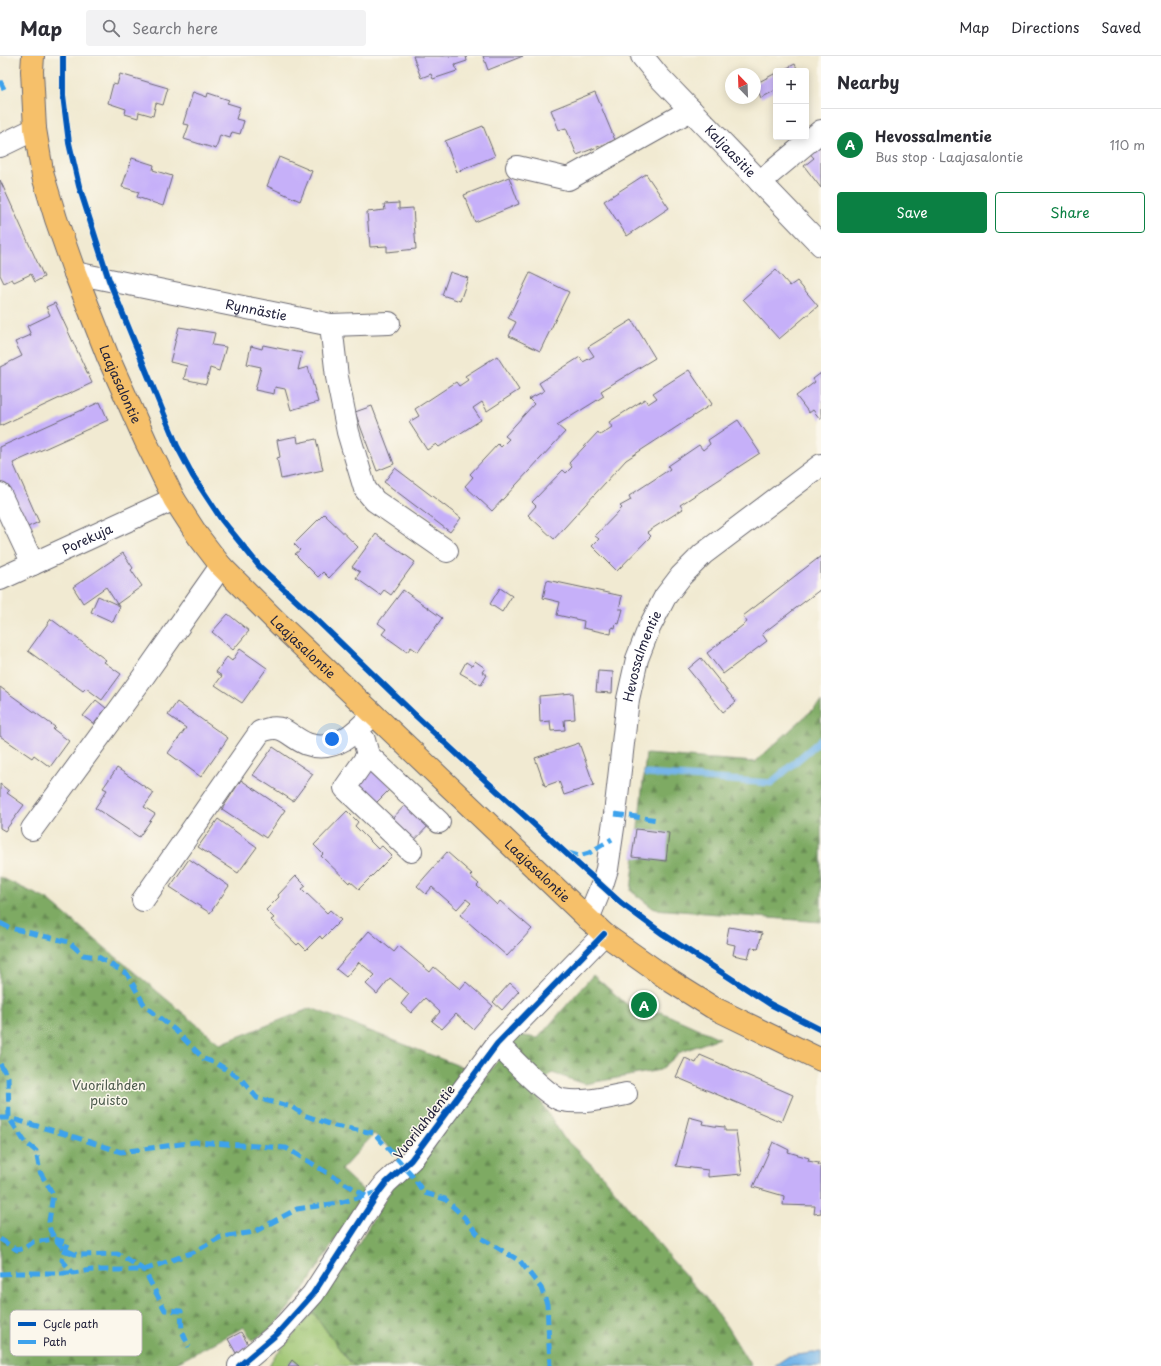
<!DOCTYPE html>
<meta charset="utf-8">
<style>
:root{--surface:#fff;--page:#f2f2f3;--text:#2b2b33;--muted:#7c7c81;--line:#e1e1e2;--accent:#0b8043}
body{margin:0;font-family:"Playpen Sans",sans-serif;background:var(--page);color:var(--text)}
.controls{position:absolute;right:12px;top:12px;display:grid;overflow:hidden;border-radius:4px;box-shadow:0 2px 10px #0003}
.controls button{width:36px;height:36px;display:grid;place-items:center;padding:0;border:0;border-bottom:1px solid var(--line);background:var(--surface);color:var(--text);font:20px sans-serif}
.compass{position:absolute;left:725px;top:12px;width:36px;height:36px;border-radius:50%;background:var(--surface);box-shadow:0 2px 10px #0003;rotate:337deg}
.you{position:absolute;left:332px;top:683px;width:14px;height:14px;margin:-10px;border:3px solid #fff;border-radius:50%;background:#1a73e8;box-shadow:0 0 0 6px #1a73e833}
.badge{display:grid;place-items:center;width:26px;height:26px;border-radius:50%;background:var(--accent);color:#fff;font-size:13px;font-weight:700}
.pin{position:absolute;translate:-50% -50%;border:2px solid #fff;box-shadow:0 1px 4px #0006}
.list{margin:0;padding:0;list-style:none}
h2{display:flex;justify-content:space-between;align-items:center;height:52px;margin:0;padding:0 16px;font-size:17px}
h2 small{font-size:13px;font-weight:400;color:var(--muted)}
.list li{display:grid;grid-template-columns:26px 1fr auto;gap:12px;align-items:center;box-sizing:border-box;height:72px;padding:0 16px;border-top:1px solid var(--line)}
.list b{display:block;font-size:15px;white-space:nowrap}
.list p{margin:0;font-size:13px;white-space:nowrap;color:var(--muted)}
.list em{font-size:13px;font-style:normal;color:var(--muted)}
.actions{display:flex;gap:8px;padding:12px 16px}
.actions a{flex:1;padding:9px 0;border:1px solid var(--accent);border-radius:4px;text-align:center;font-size:14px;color:var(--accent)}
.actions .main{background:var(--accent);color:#fff}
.icon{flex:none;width:22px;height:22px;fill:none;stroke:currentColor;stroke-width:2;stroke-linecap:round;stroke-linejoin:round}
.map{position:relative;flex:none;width:821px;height:1310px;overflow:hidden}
header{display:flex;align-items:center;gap:24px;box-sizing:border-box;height:56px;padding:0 20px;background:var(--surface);border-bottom:1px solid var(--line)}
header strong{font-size:19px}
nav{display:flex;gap:22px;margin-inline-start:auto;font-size:14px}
.search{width:280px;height:36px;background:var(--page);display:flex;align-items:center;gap:10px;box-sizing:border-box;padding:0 14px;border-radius:4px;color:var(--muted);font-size:15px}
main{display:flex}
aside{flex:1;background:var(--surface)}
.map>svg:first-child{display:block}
.grass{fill:url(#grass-tufts);stroke:#607456}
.forest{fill:url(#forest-firs);stroke:#50664f}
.water{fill:#75b5e9;stroke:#4c6c92}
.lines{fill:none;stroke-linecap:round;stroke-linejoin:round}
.stream{stroke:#75b5e9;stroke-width:7}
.building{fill:#c6b0f9}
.minor-casing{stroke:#6a6870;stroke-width:24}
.major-casing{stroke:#6a6870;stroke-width:24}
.minor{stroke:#fff;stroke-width:22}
.major{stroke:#f6c06b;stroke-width:22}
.quiet{stroke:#3ea2ec;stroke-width:5;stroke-dasharray:10 5;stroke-linecap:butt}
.cycleway-casing{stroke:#fbf7ec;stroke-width:8}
.cycleway{stroke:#0057b8;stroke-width:6}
.labels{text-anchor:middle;stroke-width:3;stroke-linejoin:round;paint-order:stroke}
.street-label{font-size:13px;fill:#22223b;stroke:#fbf7ec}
.park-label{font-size:13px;fill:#4d5b4e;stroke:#fbf7ec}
.key{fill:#fbf7ec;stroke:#bab7b7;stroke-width:1}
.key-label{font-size:11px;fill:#22223b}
</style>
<header>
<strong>Map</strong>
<div class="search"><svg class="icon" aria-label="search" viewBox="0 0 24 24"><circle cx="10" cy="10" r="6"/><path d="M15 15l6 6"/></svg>Search here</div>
<nav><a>Map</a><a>Directions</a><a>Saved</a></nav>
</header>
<main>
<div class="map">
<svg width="821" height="1310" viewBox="0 0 821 1310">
<defs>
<pattern id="grass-tufts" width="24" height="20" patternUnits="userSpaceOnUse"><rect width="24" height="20" fill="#9ec571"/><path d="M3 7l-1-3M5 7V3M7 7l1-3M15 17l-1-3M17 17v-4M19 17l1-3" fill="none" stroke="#88a963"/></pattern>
<pattern id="forest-firs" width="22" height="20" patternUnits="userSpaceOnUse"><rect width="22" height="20" fill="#7eaa63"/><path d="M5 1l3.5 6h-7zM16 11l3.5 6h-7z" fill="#678a53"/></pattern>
</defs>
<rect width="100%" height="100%" fill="#fbf7ec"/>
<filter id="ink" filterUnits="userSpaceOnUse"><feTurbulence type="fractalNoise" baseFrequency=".025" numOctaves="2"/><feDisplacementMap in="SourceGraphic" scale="8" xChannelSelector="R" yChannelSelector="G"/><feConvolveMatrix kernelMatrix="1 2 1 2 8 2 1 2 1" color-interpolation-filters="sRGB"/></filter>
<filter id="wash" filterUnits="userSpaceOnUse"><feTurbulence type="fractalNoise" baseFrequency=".012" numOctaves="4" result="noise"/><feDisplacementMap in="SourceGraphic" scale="16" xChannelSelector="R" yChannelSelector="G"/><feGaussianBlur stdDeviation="0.9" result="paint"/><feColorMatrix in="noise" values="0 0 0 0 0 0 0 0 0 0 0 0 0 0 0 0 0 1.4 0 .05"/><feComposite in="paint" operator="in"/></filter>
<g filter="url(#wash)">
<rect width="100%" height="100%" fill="#f1ead2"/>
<path class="grass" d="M313,1256L347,1303L355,1310H320L317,1307L315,1310H299L292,1304L288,1310H269L272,1304Z"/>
<path class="forest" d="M821,646V866L654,853L631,835L646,698L755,706Z
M0,821L48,844L220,988L311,952L467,1013L398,1099L374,1078L341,1114L365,1136L305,1232L273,1271L252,1285L244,1271L171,1310H0Z
M593,919L639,959L661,956L719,982L681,996L660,1014L585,1028L552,1017L533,1033L563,1081L603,1120L670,1202L705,1241L727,1271L751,1310H355L347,1303L313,1256L344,1211L394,1129L421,1111L444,1072L518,979L538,982Z"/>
<path class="water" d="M821,1296V1310H774L789,1300Z"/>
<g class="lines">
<path class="stream" d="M647,718L771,727L821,684"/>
</g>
<g id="blocks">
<path class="building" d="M413,0H466L467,5L455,9L457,15L433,23L431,18L421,22Z
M483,0H523L488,14Z
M795,8L798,15H781Z
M776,17V34L761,42L755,28Z
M120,18L168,32L163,49L156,47L153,60L139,56L138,62L125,58L126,53L108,47L113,28L117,29Z
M193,36L207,41L208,37L229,44L227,47L240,51L236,63L244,65L240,78L232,76L230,82L220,79L216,93L184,83L189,69L183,68Z
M595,36L615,84L577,99L566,72L559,74L551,54Z
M483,70L495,100L457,116L445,85Z
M821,82V132L804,110L814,102L806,93Z
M279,101L312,115L300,145L267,130Z
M132,102L154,109L153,114L172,120L163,150L137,141L139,136L122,131Z
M646,118L669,152L627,180L604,145Z
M509,121L519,148L475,166L464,139Z
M0,124L44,221L35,226L31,218L14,226L12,223L4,227L0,219Z
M399,147V153L413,152L416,193L387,196V190L370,191L367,156L385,154L384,148Z
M776,214L790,230L797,225L818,250L779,283L743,243Z
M450,216L468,222L460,245L442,239Z
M530,217L569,236L540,295L509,280L516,266L508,262Z
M55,247L92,327L0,370V311L22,300L15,286L31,279L27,270L50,259L46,251Z
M632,264L655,302L601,335L604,340L557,369L565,376L492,455L465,430L473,421L470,418L498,388L501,391L509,383L505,380L534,348L529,343L544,335L539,327L580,301L583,306L594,300L588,291Z
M179,271L215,277L212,289L226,291L219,315L210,312L206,328L184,323L187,310L170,306Z
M263,289L302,297L298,314L308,311L318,346L291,354L285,333L275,331L274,338L255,334L261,311L247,308L251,290L262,293Z
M497,300L519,334L487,355L482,346L473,352L481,364L439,391L436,388L427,394L409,366L419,360L415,353L456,326L459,330L468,324L465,320Z
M689,314L712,348L626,404L554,483L528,459L536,450L532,446L563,414L566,417L572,411L569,407L598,376L600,379L612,371L609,366L645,343L648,348L657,342L653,337Z
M821,317V363H820L813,354L809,357L796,340L815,326L813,323Z
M100,346L108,364L13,407L39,466L21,474L0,427V391Z
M372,350L394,408L377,415L355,356Z
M738,364L760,397L680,449L683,453L647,476L651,480L617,515L592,490L599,483L595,480L622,452L620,450L631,444L629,440L670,413L668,410L699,389L703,394L710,388L708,384Z
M297,380L298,387L316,383L323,414L281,423L277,402L280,401L277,384Z
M395,412L461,462L450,476L384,426Z
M324,458L358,491L329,522L323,516L318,521L295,498L300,494L294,488Z
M376,478L415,506L391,539L384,534L380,539L356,522L360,516L352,511Z
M123,497L133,512L131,514L142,530L117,548L106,531L83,547L73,531Z
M821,500V533L762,578L767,585L723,618L707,597L747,566L743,560Z
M547,524L622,540L619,553H623L619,568L616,567L615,572L612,571L611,578L583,572L584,565L557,559L560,546L543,542Z
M500,532L512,540L502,556L490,548Z
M403,534L442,562L418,596L411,591L407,596L382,578L386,573L378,567Z
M98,540L120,550L113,566L91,556Z
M228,558L249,575L233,594L212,576Z
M51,563L106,604L104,606L121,618L102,644L86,632L83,635L28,595Z
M240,593L267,612L242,647L215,629L222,620L216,616L227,601L232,605Z
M701,602L736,646L723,656L688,613Z
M475,605L485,612L482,616L487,619L481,629L460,617L466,606L472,610Z
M598,615L613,616L612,637L596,636Z
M0,631L55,671L53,673L69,685L50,711L34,699L32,702L0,680Z
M573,637L575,663L564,664L565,674L551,675L550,665L540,666L539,640Z
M96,644L106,652L94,668L83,660Z
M177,646L228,682L201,721L168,697L186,672L168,659Z
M579,687L594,729L564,739L559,725L545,730L535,702Z
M273,691L313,718L293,745L253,719Z
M117,712L154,737L144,751L155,758L139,781L95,752L107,734L103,732Z
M373,713L392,731L374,749L355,731Z
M241,724L285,754L266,782L222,753Z
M0,728L9,735L7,737L24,749L5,775L0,772Z
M408,746L431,767L412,787L389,766Z
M347,755L358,766L355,770L378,793L382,790L392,800L359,833L350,825L349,827L321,800L323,798L314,789Z
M218,763L257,791L238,817L198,791Z
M636,773L669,777L666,805L632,801Z
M447,796L472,818L470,820L479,828L477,830L497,849L500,845L532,873L507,900L460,859L471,847L466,843L457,853L432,831L426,838L417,830Z
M189,803L229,830L210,857L170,831Z
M296,820L306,830L302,833L305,836L327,857L330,854L341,864L322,883L320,880L306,894L299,887L297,889L271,864L274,862L266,854L279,841L278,839Z
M729,871L762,877L758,893L751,892L748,902L733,899L735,889L726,887Z
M369,875L394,896L399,890L430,916L434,911L460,933L466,926L493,950L473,973L456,958L442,973L432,965L440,956L425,942L411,957L401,948L409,938L390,922L377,938L366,928L375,919L359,906L346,921L336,913Z
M510,927L519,935L502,954L493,946Z
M700,999L793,1039L782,1066L676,1021L685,1002L696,1007Z
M689,1061L704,1065L703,1068L714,1070L725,1071V1075H736L742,1118L708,1121V1114L676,1110Z
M773,1086L789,1094L788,1096L809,1102L808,1105L819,1107L818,1109H821V1157L814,1158L815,1150L783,1149L784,1140L753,1131Z
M241,1276L249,1290L236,1297L228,1283Z
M292,1304L299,1310H288Z"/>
</g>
</g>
<g filter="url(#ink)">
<use href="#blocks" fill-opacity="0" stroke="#6a6870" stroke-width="1"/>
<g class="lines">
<g class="minor-casing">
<g id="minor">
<path id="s1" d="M642,0L659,21L821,189"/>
<path d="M0,90L35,73"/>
<path d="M517,111L568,123L691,54"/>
<path d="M760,126L821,75"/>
<path id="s2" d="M75,217L331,269L337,321L348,376L365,433L375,445L447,495"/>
<path d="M331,269L389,267"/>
<path d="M0,438L33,508"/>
<path id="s3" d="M0,523L174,443"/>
<path d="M364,684L368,699L439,766"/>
<path d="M368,699L345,732L411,795"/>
<path d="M32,773L141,624L221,510"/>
<path d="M143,844L260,676C284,665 287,680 307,688C334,698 357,676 373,658"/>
<path id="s4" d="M588,863L602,829L607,813L615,758L628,643L637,603L649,572L665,541L681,520L703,498L821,409"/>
<path d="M497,988C510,1000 547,1041 562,1044C583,1048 606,1042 626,1038"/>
<path d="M239,1310L277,1278L313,1238L379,1136L386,1127L411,1104L497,988L604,878"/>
</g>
</g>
<g class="major-casing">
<g id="major">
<path id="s5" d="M33,0L32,15L35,73L40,103L43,120L56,163L75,217L108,301L146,386L174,443L198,480L221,510L279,568L604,878L672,926L712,951L821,1004"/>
</g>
</g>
<use href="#minor" class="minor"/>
<use href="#major" class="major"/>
<path class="quiet" d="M0,25L4,33
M615,758L658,764
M568,797L579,800L589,797L612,783
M0,867L10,872L69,886L83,899L98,901L127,918L145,950L175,974L204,1003L216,1007L241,1023L257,1042L292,1051L304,1059L335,1070L374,1077L411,1118L424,1137L445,1143L464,1161L481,1182L520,1205L541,1232L547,1248L550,1310
M0,1008L8,1021L9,1062L25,1086L36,1095L40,1116L53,1138L49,1166L50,1174L55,1183L65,1194L77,1199L119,1198L144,1214L165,1254L181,1255L182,1275L189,1291
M0,1062H9L65,1078L121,1096L196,1086L286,1092L366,1140
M0,1183L17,1194L25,1192L33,1186L55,1183L68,1187L62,1204L73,1217L92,1214H144L194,1196L221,1181L254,1176L297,1153L339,1147L379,1136
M0,1218L17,1217H73"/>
<g class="cycleway-casing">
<path id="cycleway" d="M63,0V39L69,87L79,130L109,224L177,390L193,420L222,464L260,511L318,565L414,658L485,724L621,847L663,878L770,948L821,974
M239,1310L277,1278L313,1238L379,1136L386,1127L411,1104L497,988L604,878"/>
</g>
<use href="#cycleway" class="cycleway"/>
</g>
</g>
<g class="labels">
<g class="street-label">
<text dy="5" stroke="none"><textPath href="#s1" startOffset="130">Kaljaasitie</textPath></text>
<text dy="5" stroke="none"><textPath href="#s2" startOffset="185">Rynnästie</textPath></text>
<text dy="5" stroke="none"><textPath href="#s5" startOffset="343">Laajasalontie</textPath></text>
<text dy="5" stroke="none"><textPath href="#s3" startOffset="96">Porekuja</textPath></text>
<text dy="5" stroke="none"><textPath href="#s5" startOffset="667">Laajasalontie</textPath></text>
<text dy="5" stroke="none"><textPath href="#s4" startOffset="270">Hevossalmentie</textPath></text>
<text dy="5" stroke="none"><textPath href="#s5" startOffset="991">Laajasalontie</textPath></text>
<text transform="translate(424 1066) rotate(-52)" y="5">Vuorilahdentie</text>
</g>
<g class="park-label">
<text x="109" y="1034">Vuorilahden<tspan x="109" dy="15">puisto</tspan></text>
</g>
</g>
<rect x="10" y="1254" width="132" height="46" rx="6" class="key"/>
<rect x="18" y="1266" width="18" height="4" fill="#0057b8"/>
<rect x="18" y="1284" width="18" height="4" fill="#3ea2ec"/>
<g class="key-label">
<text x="43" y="1272">Cycle path</text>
<text x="43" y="1290">Path</text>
</g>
</svg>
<div class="controls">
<button>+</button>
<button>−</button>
</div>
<svg class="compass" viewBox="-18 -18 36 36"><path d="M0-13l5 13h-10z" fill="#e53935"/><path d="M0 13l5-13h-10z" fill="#7c7c81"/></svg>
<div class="you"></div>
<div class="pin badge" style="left:644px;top:949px">A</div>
</div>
<aside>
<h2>Nearby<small></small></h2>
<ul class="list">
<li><span class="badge">A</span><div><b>Hevossalmentie</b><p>Bus stop · Laajasalontie</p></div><em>110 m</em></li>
</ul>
<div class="actions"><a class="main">Save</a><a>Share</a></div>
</aside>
</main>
